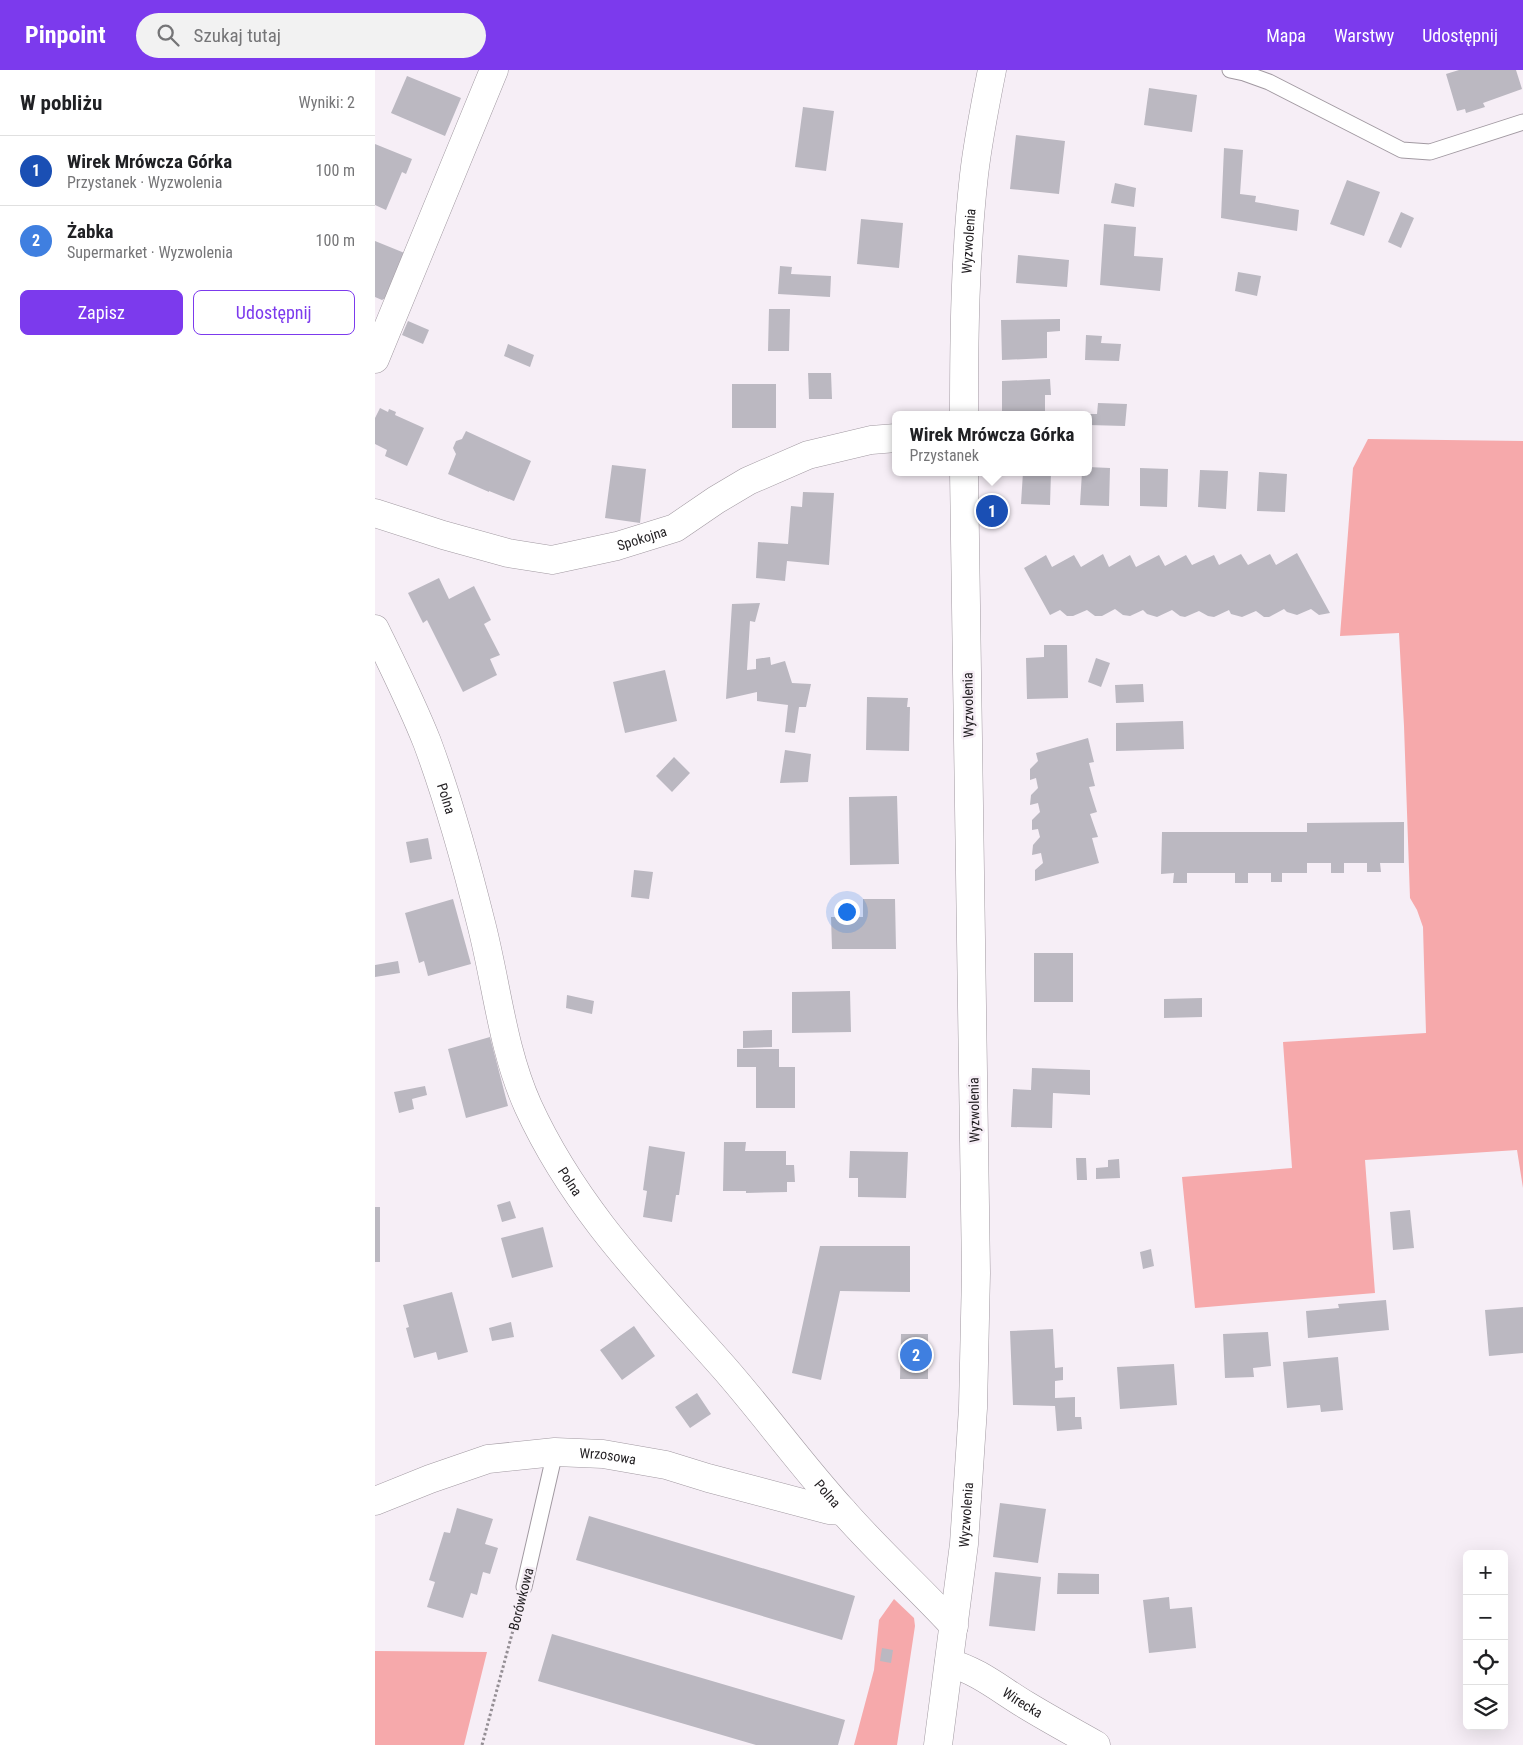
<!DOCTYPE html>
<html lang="pl">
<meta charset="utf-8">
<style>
:root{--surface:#fff;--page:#f2f2f2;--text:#202124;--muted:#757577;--line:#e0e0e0;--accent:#7c3aed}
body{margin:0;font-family:"Roboto Condensed",sans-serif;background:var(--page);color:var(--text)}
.controls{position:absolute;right:15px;bottom:15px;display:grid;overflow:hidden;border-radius:8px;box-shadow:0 5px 20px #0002}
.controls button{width:45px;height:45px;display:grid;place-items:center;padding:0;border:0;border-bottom:1px solid var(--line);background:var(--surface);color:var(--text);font:25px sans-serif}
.you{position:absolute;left:471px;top:841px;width:18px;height:18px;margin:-12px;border:4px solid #fff;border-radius:50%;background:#1a73e8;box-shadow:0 0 0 8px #1a73e833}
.badge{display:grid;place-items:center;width:32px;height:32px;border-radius:50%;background:var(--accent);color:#fff;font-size:16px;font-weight:700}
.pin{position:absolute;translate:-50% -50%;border:2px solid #fff;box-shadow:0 1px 5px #0006}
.popup{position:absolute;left:517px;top:341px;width:200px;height:65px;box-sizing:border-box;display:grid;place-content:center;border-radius:8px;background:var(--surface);filter:drop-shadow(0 1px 4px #0005);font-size:16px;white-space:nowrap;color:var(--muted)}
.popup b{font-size:19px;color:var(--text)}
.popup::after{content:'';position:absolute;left:50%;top:100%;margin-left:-10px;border:10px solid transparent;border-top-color:var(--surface)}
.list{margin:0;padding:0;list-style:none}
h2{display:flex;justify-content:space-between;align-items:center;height:65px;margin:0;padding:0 20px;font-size:21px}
h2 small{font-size:16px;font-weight:400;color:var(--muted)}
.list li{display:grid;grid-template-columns:32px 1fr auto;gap:15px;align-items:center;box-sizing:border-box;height:70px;padding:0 20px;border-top:1px solid var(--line)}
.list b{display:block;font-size:19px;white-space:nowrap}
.list p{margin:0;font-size:16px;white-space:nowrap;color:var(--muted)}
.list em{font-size:16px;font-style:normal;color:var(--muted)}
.actions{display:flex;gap:10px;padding:15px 20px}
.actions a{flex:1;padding:11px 0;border:1px solid var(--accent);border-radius:8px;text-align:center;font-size:18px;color:var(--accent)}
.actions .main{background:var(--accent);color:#fff}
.icon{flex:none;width:28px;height:28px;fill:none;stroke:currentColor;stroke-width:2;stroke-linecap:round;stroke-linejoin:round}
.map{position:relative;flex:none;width:1148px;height:1675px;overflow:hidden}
header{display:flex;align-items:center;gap:30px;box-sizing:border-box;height:70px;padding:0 25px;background:var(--accent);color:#fff}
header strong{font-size:24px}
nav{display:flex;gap:28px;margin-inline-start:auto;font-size:18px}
.search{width:350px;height:45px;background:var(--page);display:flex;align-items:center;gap:12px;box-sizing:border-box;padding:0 18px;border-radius:28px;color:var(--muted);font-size:19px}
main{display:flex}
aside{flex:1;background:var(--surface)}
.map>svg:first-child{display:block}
.green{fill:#f6a9ab}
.building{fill:#bbb8c1}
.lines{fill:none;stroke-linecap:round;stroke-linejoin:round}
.service-casing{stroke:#a199a1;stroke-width:17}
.minor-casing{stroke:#a199a1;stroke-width:29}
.tertiary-casing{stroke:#a199a1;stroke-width:29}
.path{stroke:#948e94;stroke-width:3;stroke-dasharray:2.5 2.5;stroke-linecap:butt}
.service{stroke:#fff;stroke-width:15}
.minor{stroke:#fff;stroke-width:28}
.tertiary{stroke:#fff;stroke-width:28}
.labels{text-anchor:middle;stroke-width:5;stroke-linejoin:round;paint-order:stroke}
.street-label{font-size:14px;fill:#201d20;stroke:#f6eef6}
</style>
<header>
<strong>Pinpoint</strong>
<div class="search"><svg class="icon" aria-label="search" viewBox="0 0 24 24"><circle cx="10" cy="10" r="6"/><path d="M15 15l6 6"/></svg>Szukaj tutaj</div>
<nav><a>Mapa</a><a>Warstwy</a><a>Udostępnij</a></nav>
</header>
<main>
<aside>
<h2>W pobliżu<small>Wyniki: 2</small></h2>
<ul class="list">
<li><span class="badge" style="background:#1a4fb4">1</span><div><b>Wirek Mrówcza Górka</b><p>Przystanek · Wyzwolenia</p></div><em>100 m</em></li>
<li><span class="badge" style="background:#3f7fe0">2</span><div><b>Żabka</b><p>Supermarket · Wyzwolenia</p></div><em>100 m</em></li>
</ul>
<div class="actions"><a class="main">Zapisz</a><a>Udostępnij</a></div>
</aside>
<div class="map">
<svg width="1148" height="1675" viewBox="0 0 1148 1675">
<rect width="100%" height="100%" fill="#f6eef6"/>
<path class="green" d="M993,369L1148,371V1118L1142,1080L990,1090L1000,1223L820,1238L807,1107L917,1098L908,972L1051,963L1048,857L1042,840L1035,828L1029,656L1024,563L965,566L978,398Z
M519,1529L539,1548L540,1556L522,1675H479L499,1600L504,1550Z
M0,1581L112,1582L89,1675H0Z"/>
<path class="building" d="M1084,0H1141L1147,19L1108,33L1110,37L1091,43L1090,39L1082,41L1071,4Z
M32,6L86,28L70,66L16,43Z
M774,18L822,25L817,62L769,55Z
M428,37L459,41L451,101L420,97Z
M641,65L690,71L684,124L635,119Z
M0,74L37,89L31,104L27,102L11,140L0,135Z
M849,78L868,80L865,124L881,126L880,132L924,140L922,161L846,148Z
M972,110L1005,122L989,166L955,154Z
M740,113L761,118L759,137L736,133Z
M1026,142L1039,148L1026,178L1013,172Z
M486,149L528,153L524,198L482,194Z
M729,154L761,157L759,186L788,188L785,221L725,215Z
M0,171L32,184L14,226L7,230L0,227Z
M643,185L694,190L692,217L641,213Z
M405,196L417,197L416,204L456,206L455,227L403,224Z
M863,202L886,206L882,226L860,221Z
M394,239H415L414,281H393Z
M685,249V261L672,262V288L627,290L626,250Z
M33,251L54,260L48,274L27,265Z
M711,265L727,266L726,273L746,274L744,291L710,290Z
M133,274L159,285L155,297L129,286Z
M433,303H456L457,329H434Z
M675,309L676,325H670V345H627V311Z
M357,314H401V358H357Z
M723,333L752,334L750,356L713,355V344H722Z
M5,338L13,342L14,339L21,342L20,345L49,358L32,396L10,386L12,380L0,374V348Z
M91,361L156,391L139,431L114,421V422L73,404L81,384L78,378L81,371L87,369Z
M237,395L271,399L265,453L230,448Z
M713,397L735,398L734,436L705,435L707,402H713Z
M765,398L793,399L792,437L765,436Z
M825,400L853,401L851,439L823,437Z
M648,402H676L675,435L646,434Z
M884,402L912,404L910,442L882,441Z
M428,422L459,423L454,495L412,491L410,511L381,508L383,472L413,474L416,436L427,437Z
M922,483L955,543L944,545L936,539L922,545L912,542L909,539L894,547H889L881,541L867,547L856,544L854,540L839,547L833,546L824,541L810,547L805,546L797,540L782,547L772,544L768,540L755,546L748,545L740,539L727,546H720L712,540L698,546H692L685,540L675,545L649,498L671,485L677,497L699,485L706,497L728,484L734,497L755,485L761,497L784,485L790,496L811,485L817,495L839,485L844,495L866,484L873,495L895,484L901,495Z
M64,508L74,529L99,516L116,550L109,554L125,585L115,589L122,605L88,622L52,550L48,553L33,523Z
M385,533L380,552L375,551L372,600L381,599V589L395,587L396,595L410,591L417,613L436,614L431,637H424L420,663L410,662L413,635L382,631V622L351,629L357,534Z
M669,575H692L693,628L652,629L651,588L669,587Z
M721,588L735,593L726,617L713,612Z
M290,600L302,651L250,663L238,612Z
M768,614L769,632L741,633L740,615Z
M492,627L533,628L532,637H535L534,681L491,680Z
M808,651L809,679L741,681V653Z
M713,668L719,692L714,693L720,716L714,717L722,742L715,744L723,767L717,768L724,793L660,811V800L668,793L666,783L657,785L658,775L665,767L663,759L657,760V750L665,742L663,733L655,735L656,725L663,718L661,708L655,710V699L663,691L661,683Z
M410,680L436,684L433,712L405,713Z
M299,687L315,703L297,722L281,706Z
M522,726L524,794L475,795L474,727Z
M1029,752V793H1005L1006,802H992V793H969V803H956V793H932V803H907V812H896V803H873V813H860V803H812V813H798L799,803L786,804L787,762H932V753Z
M53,768L57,789L35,793L31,772Z
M259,800L278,802L274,829L256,827Z
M78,829L96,894L53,906L49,891L44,893L30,843Z
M488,829H520L521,879H457L456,847H488Z
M659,883H698V932H659Z
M23,891L25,903L0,907V895Z
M475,921L476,962L417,963V922Z
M192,925L219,931L217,944L191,938Z
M827,928V947L789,948V929Z
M397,960V977L368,978V961Z
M115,967L133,1036L91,1048L73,979Z
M362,979H404V997H420V1038H381V997H362Z
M657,998L715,1000V1025L678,1023L677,1058L636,1057L638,1019L656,1020Z
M50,1016L52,1025L37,1029L39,1039L24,1043L19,1022Z
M349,1072H371L370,1081H411V1095H419L420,1112H412V1122L371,1123V1121H348Z
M274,1076L310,1082L304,1125H301L297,1152L268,1147L272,1121L268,1120Z
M475,1081L533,1082L531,1128L483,1127V1108H474Z
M701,1088H711L712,1110H702Z
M744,1089L745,1108L721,1109V1098L733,1097V1090Z
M135,1131L141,1148L127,1152L122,1135Z
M0,1137H5V1192H0Z
M1035,1140L1039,1178L1018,1180L1015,1142Z
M168,1157L178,1197L137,1208L126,1168Z
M445,1176H535V1222L465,1221L446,1310L417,1303Z
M776,1179L779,1196L768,1199L765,1182Z
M77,1222L93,1282L63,1290L61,1282L39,1288L31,1258L34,1257L28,1235Z
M1011,1230L1014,1260L933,1268L931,1241L964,1238L963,1234Z
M1148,1237V1283L1114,1286L1110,1240Z
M136,1252L139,1267L117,1271L114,1258Z
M259,1256L280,1286L247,1310L225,1280Z
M678,1259L680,1298L688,1297V1310L680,1311V1328L700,1327V1347H706L707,1359L682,1361L680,1336L638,1335L635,1261Z
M893,1262L896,1296L878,1298L879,1307L850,1308L848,1264Z
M526,1264H553V1309H525Z
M963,1287L968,1340L946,1342L945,1335L912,1338L908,1292Z
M799,1294L802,1335L745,1339L742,1297Z
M322,1323L336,1344L315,1358L300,1337Z
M625,1433L671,1439L663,1493L618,1487Z
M82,1438L118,1449L110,1474L123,1478L115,1504L108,1502L102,1525L96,1523L88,1548L52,1537L60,1512L54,1510L69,1462L75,1463Z
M214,1446L480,1526L467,1570L201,1490Z
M620,1502L666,1507L660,1561L614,1556Z
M683,1503L724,1504V1524H682Z
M794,1527L795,1539L817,1537L821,1578L774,1583L768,1530Z
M177,1564L470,1650L463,1675H381L163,1611Z
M507,1578L518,1580L516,1593L505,1591Z"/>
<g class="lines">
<g class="service-casing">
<path id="service" d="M855,0L869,3L894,12L1027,80L1055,82L1148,52
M149,1517L180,1382"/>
</g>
<g class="minor-casing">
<g id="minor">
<path d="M0,289L119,0"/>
<path id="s1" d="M0,443L68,465L133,483L177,490L242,476L300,458L341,430L373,411L433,385L496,370L521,368"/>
<path id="s2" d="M0,559C18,596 37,634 52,672C74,731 91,793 106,853C122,915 127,978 153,1036C201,1141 276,1215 351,1300C391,1346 427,1396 468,1441C503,1481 543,1517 579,1556"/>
<path id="s3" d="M0,1431L55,1409L113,1389L180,1382L228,1384L291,1395L333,1408L454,1440L468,1441"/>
<path id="s4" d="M574,1593C602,1600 626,1620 651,1635C674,1649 698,1662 721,1675"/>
</g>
</g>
<g class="tertiary-casing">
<g id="tertiary">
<path id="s5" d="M589,345C589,265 590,185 599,105C603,70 610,35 617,0"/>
<path id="s6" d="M563,1675L589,1474L598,1338L601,1203L589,402"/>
</g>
</g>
<path class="path" d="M107,1675L144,1538"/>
<use href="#service" class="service"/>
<use href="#minor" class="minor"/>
<use href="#tertiary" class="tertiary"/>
</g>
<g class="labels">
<g class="street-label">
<text dy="5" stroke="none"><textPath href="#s5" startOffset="174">Wyzwolenia</textPath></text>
<text dy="5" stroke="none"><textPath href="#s1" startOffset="276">Spokojna</textPath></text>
<text transform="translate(593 635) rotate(-91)" y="5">Wyzwolenia</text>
<text dy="5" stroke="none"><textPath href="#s2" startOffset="184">Polna</textPath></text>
<text transform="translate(599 1040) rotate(-91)" y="5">Wyzwolenia</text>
<text dy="5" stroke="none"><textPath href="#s2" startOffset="589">Polna</textPath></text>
<text dy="5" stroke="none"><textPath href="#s3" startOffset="241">Wrzosowa</textPath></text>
<text dy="5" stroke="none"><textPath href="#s2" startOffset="994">Polna</textPath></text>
<text dy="5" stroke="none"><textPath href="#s6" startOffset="232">Wyzwolenia</textPath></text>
<text transform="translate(146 1529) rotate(-76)" y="5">Borówkowa</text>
<text dy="5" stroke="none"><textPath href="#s4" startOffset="84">Wirecka</textPath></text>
</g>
</g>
</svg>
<div class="controls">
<button>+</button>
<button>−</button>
<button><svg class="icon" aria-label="locate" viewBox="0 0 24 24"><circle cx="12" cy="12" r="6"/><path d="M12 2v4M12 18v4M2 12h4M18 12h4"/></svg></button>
<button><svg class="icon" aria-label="layers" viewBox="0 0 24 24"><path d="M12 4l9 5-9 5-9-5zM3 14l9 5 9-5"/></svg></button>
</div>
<div class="you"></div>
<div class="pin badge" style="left:617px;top:441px;background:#1a4fb4">1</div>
<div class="popup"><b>Wirek Mrówcza Górka</b>Przystanek</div>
<div class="pin badge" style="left:541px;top:1285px;background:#3f7fe0">2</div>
</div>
</main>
